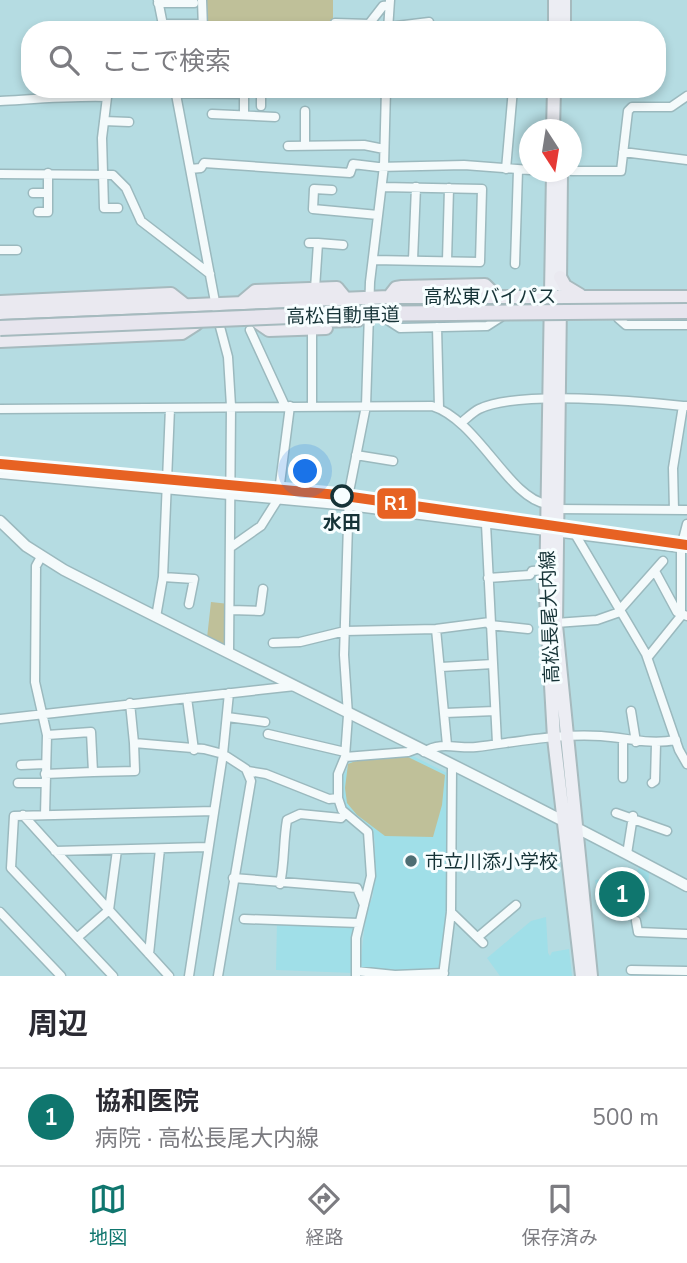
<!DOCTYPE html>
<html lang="ja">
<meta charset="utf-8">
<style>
:root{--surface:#fff;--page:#f2f2f3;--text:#2b2b33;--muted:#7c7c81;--line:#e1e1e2;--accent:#0f766e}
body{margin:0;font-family:"Nunito Sans","Noto Sans JP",sans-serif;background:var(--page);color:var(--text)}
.compass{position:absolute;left:519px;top:119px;width:63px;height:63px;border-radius:50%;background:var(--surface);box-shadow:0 4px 10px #0003;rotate:168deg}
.you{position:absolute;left:306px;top:472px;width:24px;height:24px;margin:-18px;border:5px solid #fff;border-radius:50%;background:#1a73e8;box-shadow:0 0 0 10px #1a73e833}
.badge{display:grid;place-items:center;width:46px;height:46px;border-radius:50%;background:var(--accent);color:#fff;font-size:23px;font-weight:700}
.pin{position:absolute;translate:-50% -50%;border:4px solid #fff;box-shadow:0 2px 7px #0006}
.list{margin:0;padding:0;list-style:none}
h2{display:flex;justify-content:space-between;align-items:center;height:91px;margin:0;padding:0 28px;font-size:30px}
h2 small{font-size:23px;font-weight:400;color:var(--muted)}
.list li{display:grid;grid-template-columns:46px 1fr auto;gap:21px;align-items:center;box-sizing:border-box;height:98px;padding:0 28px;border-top:2px solid var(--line)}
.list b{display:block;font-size:26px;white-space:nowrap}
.list p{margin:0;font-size:23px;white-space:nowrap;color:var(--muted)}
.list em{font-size:23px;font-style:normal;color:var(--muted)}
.icon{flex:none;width:38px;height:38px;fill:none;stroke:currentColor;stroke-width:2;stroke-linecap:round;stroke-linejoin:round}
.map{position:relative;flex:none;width:687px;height:976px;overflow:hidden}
.search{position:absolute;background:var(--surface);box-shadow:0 4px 10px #0003;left:21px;right:21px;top:21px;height:77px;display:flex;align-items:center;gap:18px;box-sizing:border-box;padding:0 24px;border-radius:28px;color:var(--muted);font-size:26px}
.sheet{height:189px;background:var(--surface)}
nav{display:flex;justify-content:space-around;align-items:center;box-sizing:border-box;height:98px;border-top:2px solid var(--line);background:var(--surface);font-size:19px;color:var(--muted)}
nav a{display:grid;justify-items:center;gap:4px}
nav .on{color:var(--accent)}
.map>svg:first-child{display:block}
.built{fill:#a0dfe8}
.green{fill:#bfc099}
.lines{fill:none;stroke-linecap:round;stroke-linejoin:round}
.minor-casing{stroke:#9bb9be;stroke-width:11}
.tertiary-casing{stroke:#9bb9be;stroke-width:13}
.primary-casing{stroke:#a6babe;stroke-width:16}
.trunk-casing{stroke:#a6babe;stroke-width:16}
.minor{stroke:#f4fafb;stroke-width:8}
.tertiary{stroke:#f4fafb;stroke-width:10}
.primary{stroke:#ecedf3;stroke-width:12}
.trunk{stroke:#eae9f0;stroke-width:12}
.motorway-bridge-casing{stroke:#a6babe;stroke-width:18;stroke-linecap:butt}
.motorway-bridge{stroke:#e7e5ee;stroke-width:14}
.rail-1-casing{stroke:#f7feff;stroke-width:16}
.rail-1{stroke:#e76223;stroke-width:10}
.stop-dot{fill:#f7feff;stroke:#163337;stroke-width:3.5}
.poi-dot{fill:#4e6e73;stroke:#f7feff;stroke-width:2.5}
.labels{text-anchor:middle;stroke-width:6;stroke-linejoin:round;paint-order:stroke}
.street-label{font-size:19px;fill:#163337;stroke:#f7feff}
.stop-label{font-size:19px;font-weight:bold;fill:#163337;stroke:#f7feff}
.poi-label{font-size:19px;fill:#163337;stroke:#f7feff;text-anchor:start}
.line-badge{stroke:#f7feff;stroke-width:2.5}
.badge-label{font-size:19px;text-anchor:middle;font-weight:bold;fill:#fff}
</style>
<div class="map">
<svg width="687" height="976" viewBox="0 0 687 976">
<rect width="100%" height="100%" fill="#b5dce2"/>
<path class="built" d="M409,754L447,773V925L441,970L395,972L360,968L366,913L373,896L375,844L373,831L343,804V777L352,758Z
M639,867L649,871L647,912L600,910L595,880L637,872Z
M546,917L548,953L550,956L552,952L569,949L572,976H500L487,958L531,921Z
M277,922L357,925L353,973L276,970Z"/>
<path class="green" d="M200,0H333V30H202Z
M211,602L229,604L227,647L207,638Z
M408,757L445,775L442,805L433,837L385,836L357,815L347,803L345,788L348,764L358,760Z"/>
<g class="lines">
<g class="minor-casing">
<path id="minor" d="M158,0L164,30
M202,0L203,29
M158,3H194
M335,23L369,24L383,6L389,5
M162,24H203
M388,27L429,22
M388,30L390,0
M108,89L102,138L104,208H118
M175,89L219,323L228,357L231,406L229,653
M244,89V115
M261,89V106
M176,93L244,94
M0,101C36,99 71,96 107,97
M305,111V145
M212,114L275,117
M104,121L129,122
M288,146L364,145L384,149
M623,152L687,160
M190,169L201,168L204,163L350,173L353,164L378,167L464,165L530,170
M506,169L513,89
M572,171H621L628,111L632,107H671L687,96
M0,174L113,175L126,188L141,221L210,274
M332,190L314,189L313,209L378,215
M33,193H48
M38,212H48V173
M309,243H318L315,289
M318,243L343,245
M0,250H17
M373,260L480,262L482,189L382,187
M413,260L416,187
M447,261L449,188
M515,264L518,170
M618,318L626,325H687
M386,319L400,328L487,326L501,317
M437,327L439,408
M250,330L285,406
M312,407V329
M0,409L432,406C478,420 509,499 547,504
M462,422C467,418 473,412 479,409C518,390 638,401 683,406
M356,455L393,461
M556,509L687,510
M674,510L673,468L683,406H687
M486,524L497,743
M575,534L646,654L679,750L687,764
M231,547L261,526L278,499L290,406
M41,557L36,566L35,682L47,735L45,815
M656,573L677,612L687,616
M163,577L194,579L189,604
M488,578L530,575L532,571L546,570
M231,610L260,611L263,589
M156,617L163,577L170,408
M556,623L597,620L617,613L663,561
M490,625L528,629
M436,629L447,745
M273,643L300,642L345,631L436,629L490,622
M648,657L681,616V547L687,524
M441,667L493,664
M187,698L194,750
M130,703L134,743
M631,711L636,742
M445,713L495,711
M227,717L265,722
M0,719L295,686
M268,734L345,752
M623,740V778
M424,752C441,741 458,749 476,747C517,742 560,733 601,736C628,738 649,745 676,740
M345,757L408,752L416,749
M21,765L45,764
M248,771L266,774L329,799L338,798
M93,772L135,771L134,743L204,749L223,754L189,976
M45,774L93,772L91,732L47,735
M18,783H44
M652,783L655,781L656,744
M616,813L667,831
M23,815L109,910L78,937
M117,850L109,910L169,976
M55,851L207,847
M627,854L633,816
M233,878L357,888L364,905
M280,884C285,861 283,843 287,820L300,814L341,818L344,815
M0,912L61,976
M451,912L483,943
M244,919L359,923
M636,921L638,932L687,934
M478,937L516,905
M149,954L160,849
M631,970L687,971
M356,971V938L371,876L368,832L342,810L338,798V774L345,757L348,715L344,655L349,492L366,406L370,282L384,166L386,89
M113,976L11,868L14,816L214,811
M218,976L251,781L246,769L223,754L229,693
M356,976V971L395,975L444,973
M443,976L451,912L452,767"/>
</g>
<g class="tertiary-casing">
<path id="tertiary" d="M0,473L349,505L681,547
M0,521L26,546L64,570C271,676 482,776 687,886"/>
</g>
<g class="primary-casing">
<path id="primary" d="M555,30V0
M564,30V0
M553,130L554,89
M553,172L546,597L554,738L582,976
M560,285L561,172
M560,303L556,625L591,976"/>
</g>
<g class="trunk-casing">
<path id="trunk" d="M560,277L565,286L580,295
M389,297L396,288L402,287L485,285L495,295
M0,302L171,294L185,305
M242,302L255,291L337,288L346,299
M0,313L389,297H687
M256,321L269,330L326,328
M316,321L358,320
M0,341L182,333L196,324"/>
</g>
<use href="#minor" class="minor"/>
<use href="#tertiary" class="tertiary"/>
<use href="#primary" class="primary"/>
<use href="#trunk" class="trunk"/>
<g class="motorway-bridge-casing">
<path id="motorway-bridge" d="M0,328L340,314L687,311"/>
</g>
<use href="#motorway-bridge" class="motorway-bridge"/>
<g class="rail-1-casing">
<path id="rail-1" d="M0,464L338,495L687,545"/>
</g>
<use href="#rail-1" class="rail-1"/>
</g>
<circle class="stop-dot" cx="342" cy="496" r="10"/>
<circle class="poi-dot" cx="411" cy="861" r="7"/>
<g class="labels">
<g class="street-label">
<text x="490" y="303">高松東バイパス</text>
<text transform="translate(343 315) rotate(-1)" y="7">高松自動車道</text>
<text transform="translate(549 617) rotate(-92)" y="7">高松長尾大内線</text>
</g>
<g class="stop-label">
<text x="342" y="529">水田</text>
</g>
<g class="poi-label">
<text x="425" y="868">市立川添小学校</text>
</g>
</g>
<rect class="line-badge" x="376" y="487" width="41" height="33" rx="7" fill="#e76223"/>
<g class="badge-label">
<text x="396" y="510">R1</text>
</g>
</svg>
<svg class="compass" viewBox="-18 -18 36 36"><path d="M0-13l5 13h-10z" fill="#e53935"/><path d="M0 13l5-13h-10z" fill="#7c7c81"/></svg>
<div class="you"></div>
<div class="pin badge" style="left:622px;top:894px">1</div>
<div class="search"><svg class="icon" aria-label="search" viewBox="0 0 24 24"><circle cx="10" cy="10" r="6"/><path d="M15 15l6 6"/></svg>ここで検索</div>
</div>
<section class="sheet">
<h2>周辺<small></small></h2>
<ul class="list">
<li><span class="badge">1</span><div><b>協和医院</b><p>病院 · 高松長尾大内線</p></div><em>500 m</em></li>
</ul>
</section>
<nav>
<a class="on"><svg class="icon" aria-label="map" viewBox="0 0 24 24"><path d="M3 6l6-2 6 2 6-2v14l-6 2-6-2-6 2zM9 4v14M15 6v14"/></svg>地図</a>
<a><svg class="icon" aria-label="directions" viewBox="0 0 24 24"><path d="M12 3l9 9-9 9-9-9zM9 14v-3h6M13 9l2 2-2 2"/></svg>経路</a>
<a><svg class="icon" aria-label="saved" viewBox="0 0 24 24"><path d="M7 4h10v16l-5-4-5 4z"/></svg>保存済み</a>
</nav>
